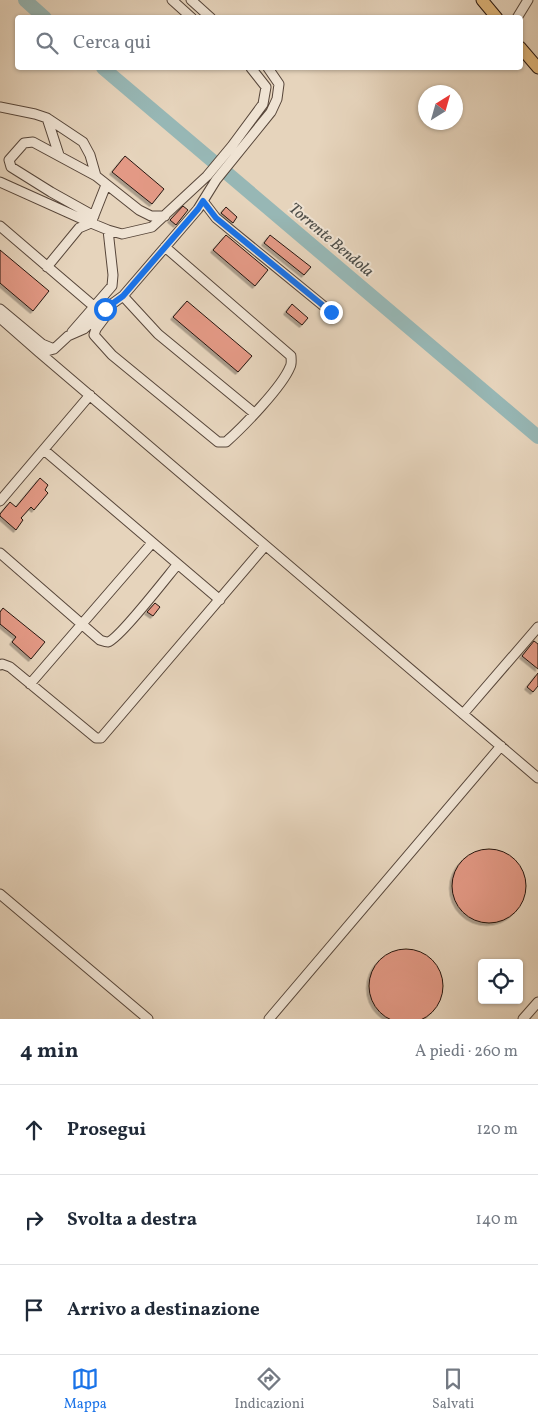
<!DOCTYPE html>
<html lang="it">
<meta charset="utf-8">
<style>
:root{--surface:#fff;--page:#f6f6f7;--text:#1f2937;--muted:#747a83;--line:#e0e1e3;--accent:#1a73e8}
body{margin:0;font-family:Vollkorn,serif;background:var(--page);color:var(--text)}
.controls{position:absolute;right:15px;bottom:15px;display:grid;overflow:hidden;border-radius:5px;box-shadow:0 1px 4px #0004}
.controls button{width:45px;height:45px;display:grid;place-items:center;padding:0;border:0;border-bottom:1px solid var(--line);background:var(--surface);color:var(--text);font:25px sans-serif}
.compass{position:absolute;left:418px;top:85px;width:45px;height:45px;border-radius:50%;background:var(--surface);box-shadow:0 1px 4px #0004;rotate:37deg}
.stop{position:absolute;width:15px;height:15px;margin:-11px;border:4px solid #1a73e8;border-radius:50%;background:#fff}
.stop.end{background:#1a73e8;border-color:#fff;box-shadow:0 1px 5px #0008}
.list{margin:0;padding:0;list-style:none}
h2{display:flex;justify-content:space-between;align-items:center;height:65px;margin:0;padding:0 20px;font-size:21px}
h2 small{font-size:16px;font-weight:400;color:var(--muted)}
.list li{display:grid;grid-template-columns:32px 1fr auto;gap:15px;align-items:center;box-sizing:border-box;height:90px;padding:0 20px;border-top:1px solid var(--line)}
.list b{display:block;font-size:19px;white-space:nowrap}
.list em{font-size:16px;font-style:normal;color:var(--muted)}
.icon{flex:none;width:28px;height:28px;fill:none;stroke:currentColor;stroke-width:2;stroke-linecap:round;stroke-linejoin:round}
.map{position:relative;flex:none;width:538px;height:1019px;overflow:hidden}
.search{position:absolute;background:var(--surface);box-shadow:0 1px 4px #0004;left:15px;right:15px;top:15px;height:55px;display:flex;align-items:center;gap:12px;box-sizing:border-box;padding:0 18px;border-radius:5px;color:var(--muted);font-size:19px}
.sheet{height:335px;background:var(--surface)}
nav{display:flex;justify-content:space-around;align-items:center;box-sizing:border-box;height:70px;border-top:1px solid var(--line);background:var(--surface);font-size:14px;color:var(--muted)}
nav a{display:grid;justify-items:center;gap:2px}
nav .on{color:var(--accent)}
.map>svg:first-child{display:block}
.lines{fill:none;stroke-linecap:round;stroke-linejoin:round}
.river{stroke:#97b7b5;stroke-width:14}
.building{fill:#e39985;stroke:#27160f;filter:url(#shadow)}
.minor-casing{stroke:#57463a;stroke-width:11}
.major-casing{stroke:#27160f;stroke-width:13}
.minor{stroke:#efe3d3;stroke-width:9}
.major{stroke:#e3ba7e;stroke-width:11}
.route{stroke:#1a73e8;stroke-width:6}
.labels{text-anchor:middle;stroke-width:4;stroke-linejoin:round;paint-order:stroke}
.water-label{font-size:16px;font-style:italic;fill:#4e4e49;stroke:#efe3d3}
</style>
<div class="map">
<svg width="538" height="1019" viewBox="0 0 538 1019">
<defs>
<filter id="shadow"><feDropShadow dx="-2.5" dy="2.5" stdDeviation="0" flood-color="#0004"/></filter>
</defs>
<rect width="100%" height="100%" fill="#e6d4bc"/>
<filter id="stains"><feTurbulence type="fractalNoise" baseFrequency=".004" numOctaves="4"/><feColorMatrix values="0 0 0 0 .2 0 0 0 0 .09 0 0 0 0 .02 0 0 0 .5 -.17"/></filter>
<radialGradient id="worn" r=".72"><stop offset=".6" stop-color="#630" stop-opacity="0"/><stop offset="1" stop-color="#630" stop-opacity=".3"/></radialGradient>
<g class="lines">
<path class="river" d="M25,0L45,18
M103,68L538,437"/>
</g>
<path class="building" d="M125,156L164,189L152,204L112,172Z
M183,206L188,210L176,225L170,220Z
M226,207L237,217L233,223L221,213Z
M226,235L268,270L255,286L213,250Z
M270,235L311,267L304,275L264,243Z
M0,250L49,291L33,311L0,283Z
M187,301L252,356L238,372L173,317Z
M292,304L308,318L302,325L286,312Z
M40,478L48,485L45,490L48,493L34,510L31,507L21,518L23,520L16,530L0,516V514L10,502L16,507Z
M155,603L160,607L153,616L147,612Z
M3,608L45,642L31,659L12,642L16,637L0,624V612Z
M534,641L538,644V669L522,656Z
M538,673V686L533,692L527,687Z
M452 886a37 37 0 1 1 74 0a37 37 0 1 1-74 0Z
M369 986a37 37 0 1 1 74 0a37 37 0 1 1-74 0Z"/>
<g class="lines">
<g class="minor-casing">
<path id="minor" d="M172,0L192,18
M191,0L211,18
M517,18L528,0
M268,68L279,84L277,99L271,112L216,180L198,209L123,296L105,309L84,329L68,336L54,349L40,353L538,778
M0,107L35,114L47,118L83,142L90,155L96,176
M47,118L59,155
M0,182L91,223L106,185
M203,201L216,218L331,312
M94,216L51,192L11,167L9,160L24,143L33,142L96,176L139,210L151,216H165
M0,226L90,303
M47,267L79,228L91,223L108,230L122,234L152,227L207,176L232,146L263,104L266,87L251,68
M123,296L158,334L254,413
M0,309L42,344L54,349
M111,309L96,329L94,335L112,355L218,442H226C242,428 282,387 290,367C292,364 291,359 291,356L165,247
M0,318L40,353
M72,332L112,286L113,275L108,230
M44,450L220,600
M0,501L90,395
M0,553L100,640C103,641 105,642 108,642C119,639 167,577 177,565
M0,665L2,664L10,667L96,738H101L265,546
M30,684L152,543
M463,714L538,627
M0,894L148,1019
M269,1019L501,746
M523,1019L538,1002"/>
</g>
<g class="major-casing">
<path id="major" d="M482,0L497,18
M520,47L538,68"/>
</g>
<use href="#minor" class="minor"/>
<use href="#major" class="major"/>
</g>
<g class="lines">
<path class="route" d="M105,309L123,296L198,209L203,201L216,218L331,312"/>
</g>
<g class="labels">
<g class="water-label">
<text transform="translate(332 239) rotate(40)" y="6">Torrente Bendola</text>
</g>
</g>
<rect width="100%" height="100%" filter="url(#stains)"/>
<rect width="100%" height="100%" fill="url(#worn)"/>
</svg>
<div class="controls">
<button><svg class="icon" aria-label="locate" viewBox="0 0 24 24"><circle cx="12" cy="12" r="6"/><path d="M12 2v4M12 18v4M2 12h4M18 12h4"/></svg></button>
</div>
<svg class="compass" viewBox="-18 -18 36 36"><path d="M0-13l5 13h-10z" fill="#e53935"/><path d="M0 13l5-13h-10z" fill="#747a83"/></svg>
<div class="stop" style="left:105px;top:309px"></div>
<div class="stop end" style="left:331px;top:312px"></div>
<div class="search"><svg class="icon" aria-label="search" viewBox="0 0 24 24"><circle cx="10" cy="10" r="6"/><path d="M15 15l6 6"/></svg>Cerca qui</div>
</div>
<section class="sheet">
<h2>4 min<small>A piedi · 260 m</small></h2>
<ul class="list">
<li><svg class="icon" aria-label="ahead" viewBox="0 0 24 24"><path d="M12 20V5M6 11l6-6 6 6"/></svg><div><b>Prosegui</b></div><em>120 m</em></li>
<li><svg class="icon" aria-label="right" viewBox="0 0 24 24"><path d="M7 20v-9h11M14 6l5 5-5 5"/></svg><div><b>Svolta a destra</b></div><em>140 m</em></li>
<li><svg class="icon" aria-label="arrive" viewBox="0 0 24 24"><path d="M6 21V4h12l-3 4 3 4H6"/></svg><div><b>Arrivo a destinazione</b></div></li>
</ul>
</section>
<nav>
<a class="on"><svg class="icon" aria-label="map" viewBox="0 0 24 24"><path d="M3 6l6-2 6 2 6-2v14l-6 2-6-2-6 2zM9 4v14M15 6v14"/></svg>Mappa</a>
<a><svg class="icon" aria-label="directions" viewBox="0 0 24 24"><path d="M12 3l9 9-9 9-9-9zM9 14v-3h6M13 9l2 2-2 2"/></svg>Indicazioni</a>
<a><svg class="icon" aria-label="saved" viewBox="0 0 24 24"><path d="M7 4h10v16l-5-4-5 4z"/></svg>Salvati</a>
</nav>
